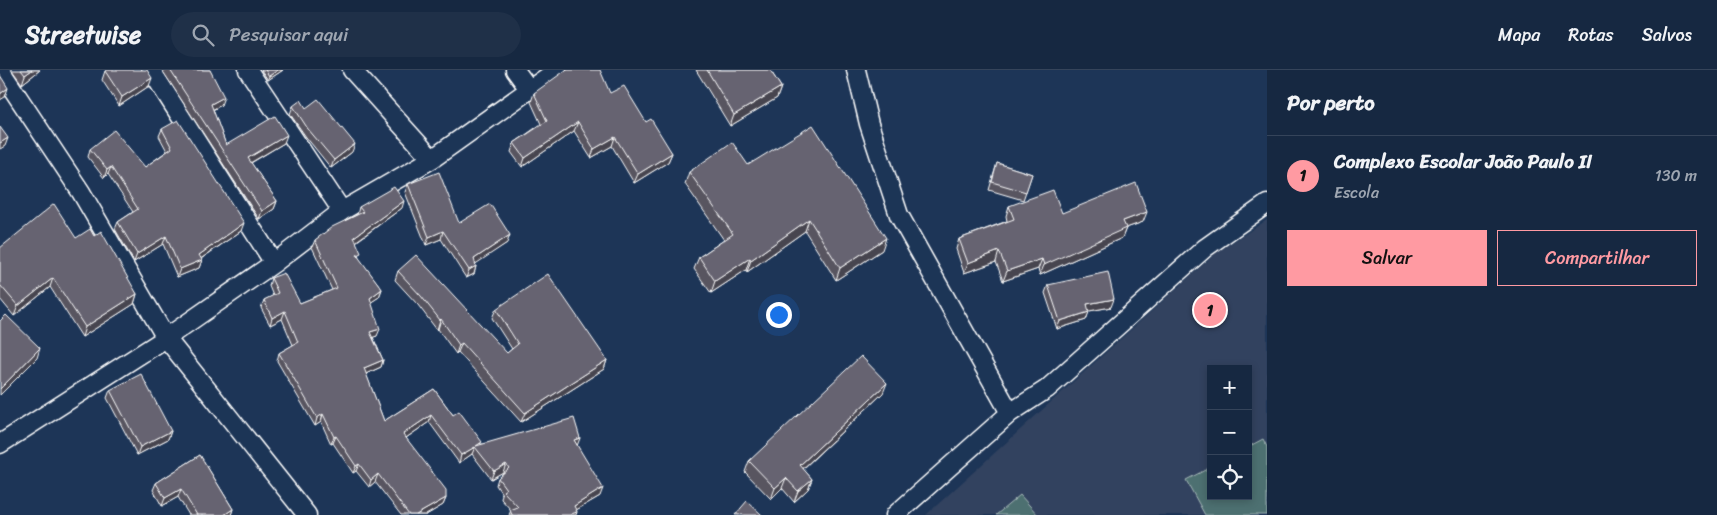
<!DOCTYPE html>
<html lang="pt">
<meta charset="utf-8">
<style>
:root{--surface:#162841;--page:#1f3048;--text:#f1f3f6;--muted:#9ea6b1;--line:#35445a;--accent:#ff9aa2}
body{margin:0;font-family:Sriracha,sans-serif;background:var(--page);color:var(--text)}
.controls{position:absolute;right:15px;bottom:15px;display:grid;overflow:hidden;border-radius:0px;box-shadow:0 2px 8px #0003}
.controls button{width:45px;height:45px;display:grid;place-items:center;padding:0;border:0;border-bottom:1px solid var(--line);background:var(--surface);color:var(--text);font:25px sans-serif}
.you{position:absolute;left:778px;top:244px;width:18px;height:18px;margin:-12px;border:4px solid #fff;border-radius:50%;background:#1a73e8;box-shadow:0 0 0 8px #1a73e833}
.badge{display:grid;place-items:center;width:32px;height:32px;border-radius:50%;background:var(--accent);color:#111;font-size:16px;font-weight:700}
.pin{position:absolute;translate:-50% -50%;border:2px solid #fff;box-shadow:0 1px 5px #0006}
.list{margin:0;padding:0;list-style:none}
h2{display:flex;justify-content:space-between;align-items:center;height:65px;margin:0;padding:0 20px;font-size:21px}
h2 small{font-size:16px;font-weight:400;color:var(--muted)}
.list li{display:grid;grid-template-columns:32px 1fr auto;gap:15px;align-items:center;box-sizing:border-box;height:80px;padding:0 20px;border-top:1px solid var(--line)}
.list b{display:block;font-size:19px;white-space:nowrap}
.list p{margin:0;font-size:16px;white-space:nowrap;color:var(--muted)}
.list em{font-size:16px;font-style:normal;color:var(--muted)}
.actions{display:flex;gap:10px;padding:15px 20px}
.actions a{flex:1;padding:11px 0;border:1px solid var(--accent);border-radius:0px;text-align:center;font-size:18px;color:var(--accent)}
.actions .main{background:var(--accent);color:#111}
.icon{flex:none;width:28px;height:28px;fill:none;stroke:currentColor;stroke-width:2;stroke-linecap:round;stroke-linejoin:round}
.map{position:relative;flex:none;width:1267px;height:445px;overflow:hidden}
header{display:flex;align-items:center;gap:30px;box-sizing:border-box;height:70px;padding:0 25px;background:var(--surface);border-bottom:1px solid var(--line)}
header strong{font-size:24px}
nav{display:flex;gap:28px;margin-inline-start:auto;font-size:18px}
.search{width:350px;height:45px;background:var(--page);display:flex;align-items:center;gap:12px;box-sizing:border-box;padding:0 18px;border-radius:28px;color:var(--muted);font-size:19px}
main{display:flex}
aside{flex:1;background:var(--surface)}
.map>svg:first-child{display:block}
.built{fill:#33435f;fill-rule:evenodd}
.green{fill:#4d7071;stroke:#a6b8b8}
.lines{fill:none;stroke-linecap:round;stroke-linejoin:round}
.street-casing{stroke:#fff;stroke-width:21}
.street{stroke:#1d3557;stroke-width:18}
.wall{fill:#585561;stroke:#fff}
.shaded-wall{fill:#47454f;stroke:#fff}
.building{fill:#666371;stroke:#fff}
</style>
<header>
<strong>Streetwise</strong>
<div class="search"><svg class="icon" aria-label="search" viewBox="0 0 24 24"><circle cx="10" cy="10" r="6"/><path d="M15 15l6 6"/></svg>Pesquisar aqui</div>
<nav><a>Mapa</a><a>Rotas</a><a>Salvos</a></nav>
</header>
<main>
<div class="map">
<svg width="1267" height="445" viewBox="0 0 1267 445">
<rect width="100%" height="100%" fill="#1d3557"/>
<filter id="ink" filterUnits="userSpaceOnUse"><feTurbulence type="fractalNoise" baseFrequency=".02" numOctaves="2"/><feDisplacementMap in="SourceGraphic" scale="10" xChannelSelector="R" yChannelSelector="G"/><feConvolveMatrix kernelMatrix="1 2 1 2 8 2 1 2 1" color-interpolation-filters="sRGB"/></filter>
<g filter="url(#ink)">
<path class="built" d="M1267,150V445H926L1217,182ZM1211,299H1248V426H1211Z"/>
<path class="green" d="M1263,369L1267,377V445H1205L1186,410L1211,397V426H1248V377Z
M1020,425L1038,445H996Z"/>
<g class="lines">
<g class="street-casing">
<path id="street" d="M0,0L81,122L166,268L307,445
M151,0L274,193
M248,0L342,141
M352,0L432,89
M515,0L529,19
M856,0L869,54L899,145L1010,343
M0,374L166,268L274,193L342,141L432,89L557,0
M895,445L1010,343L1047,319L1205,178L1267,134"/>
</g>
<use href="#street" class="street"/>
</g>
<path class="wall" d="M12,0H40L22,14Z
M162,0H210L221,35L213,40L226,75L284,73L251,93L277,131L274,139L259,149Z
M261,0H283L268,10Z
M696,0H770L781,17L777,28L730,56Z
M105,1L149,16L119,36L102,10Z
M534,23H610L646,52L672,83L668,92L634,113L612,76L591,88L574,61L522,97L511,82L514,73L541,54L531,32Z
M293,36L306,38L352,82L331,98L306,67L290,44Z
M162,59L241,161L201,189L202,190L199,198L177,207L163,174L134,192L115,159L118,152L133,142L108,104L104,108L88,87L90,79L145,97L167,81L159,66Z
M997,93L1032,104L1023,130L989,120Z
M748,95L882,180L836,210L805,161L747,202L746,200L711,223L694,199L699,187L724,170L685,114L689,102Z
M408,114L459,153L507,173L475,193L476,196L474,204L466,208L441,169L426,175L405,122Z
M1009,136L1062,143L1143,152L1126,158L1122,168L1040,205L1038,199L1003,211L996,192L964,203L956,179L959,169L1007,151L1006,146Z
M359,137L402,138L356,172L359,189L382,219L379,227L371,232L377,266L373,267L383,290L381,297L366,304L384,351L434,319L453,345L481,374L577,376L600,426L576,440L577,442L576,445H509L511,440L501,429L502,424L496,415L498,408L504,402H503L491,409L472,384L459,393L429,352L406,368L446,428L443,435L426,445H401L375,412L369,417L356,401L353,403L333,373L331,374L321,352L315,356L277,291L279,283L293,275L282,249L270,255L261,238L264,230L273,226L269,216L271,208L300,233L332,220L312,177L315,170L357,145Z
M94,166L137,224L134,234L82,267L50,217L14,246L0,229V178Z
M398,201L507,283L512,279L492,248L496,239L607,290L604,299L521,352L458,282L456,284L438,259L437,260L418,235L395,210Z
M1048,215L1111,237L1089,241L1086,250L1057,259L1045,223Z
M110,320L171,361L168,369L137,385L107,328Z
M883,323L803,399L812,409L808,419L794,432L782,418L771,429L745,402L749,391Z
M200,385L233,439L231,445H189L178,427L162,436L153,420L156,413Z"/>
<path class="shaded-wall" d="M32,0H40L22,14L25,5Z
M278,0H283L268,10L269,6Z
M152,8L149,16L119,36L122,27Z
M781,17L777,28L730,56L734,45Z
M8,18L5,27L0,30V24Z
M224,27L221,35L208,42L211,34Z
M578,52L574,61L522,97L525,88Z
M287,65L284,73L245,96L248,88Z
M615,67L612,76L591,88L594,79Z
M8,68L5,76L0,79V73Z
M355,74L352,82L331,98L334,90Z
M672,83L668,92L634,113L638,104Z
M111,97L108,104L104,108L107,100Z
M277,131L274,139L259,149L262,141Z
M404,131L402,138L351,175L354,167Z
M1147,142L1143,152L1126,158L1122,168L1040,205L1044,195L1123,151Z
M809,149L805,161L747,202L751,190Z
M244,153L241,161L196,192L199,185Z
M443,161L441,169L426,175L429,167Z
M510,165L507,173L471,197L474,189Z
M166,166L163,174L134,192L137,184Z
M886,168L882,180L836,210L840,198Z
M999,181L996,192L964,203L968,193Z
M750,188L746,200L711,223L715,211Z
M1042,189L1038,199L1003,211L1007,201Z
M202,190L199,198L177,207L180,199Z
M476,196L474,204L466,208L469,200Z
M53,208L50,217L14,246L18,236Z
M382,219L379,227L367,235L370,228Z
M137,224L134,234L82,267L85,257Z
M1114,229L1111,237L1084,242L1087,234Z
M285,241L282,249L270,255L272,248Z
M1089,242L1086,250L1057,259L1060,251Z
M441,249L438,259L437,260L440,250Z
M380,259L377,266L368,269L370,262Z
M462,273L458,282L456,284L459,275Z
M40,278L37,288L0,325V319Z
M383,290L381,297L361,306L364,298Z
M607,290L604,299L521,352L525,343Z
M887,313L883,323L796,405L800,395Z
M323,344L321,352L315,356L317,348Z
M431,345L429,352L400,372L403,364Z
M171,361L168,369L137,385L140,377Z
M336,366L333,373L331,374L334,367Z
M580,368L577,376L574,370Z
M475,377L472,384L459,393L461,385Z
M359,394L356,401L353,403L356,396Z
M506,394L503,402L491,409L494,401Z
M378,404L375,412L369,417L371,410Z
M786,408L782,418L771,429L775,418Z
M812,409L808,419L794,432L798,421Z
M603,418L600,426L571,443L574,436Z
M181,419L178,427L162,436L165,428Z
M446,428L443,435L426,445H416Z
M233,439L231,445H224Z"/>
<path class="building" d="M21,0H32L25,5Z
M107,0H147L152,8L122,27L105,1Z
M170,0H210L224,27L211,34L226,75L275,46L287,65L248,88L277,131L262,141Z
M265,0H278L269,6Z
M566,0H600L610,23L624,16L646,52L651,49L672,83L638,104L615,67L594,79L578,52L525,88L514,73L547,51L534,23Z
M707,0H770L781,17L734,45Z
M0,5L8,18L0,24Z
M318,29L355,74L334,90L308,59L293,36L301,30L306,38Z
M178,50L244,153L199,185L202,190L180,199L166,166L137,184L118,152L138,139L111,97L107,100L90,79L114,60L145,97L172,78L162,59Z
M813,55L886,168L840,198L809,149L751,190L750,188L715,211L699,187L733,164L689,102L732,72L748,95Z
M0,57L8,68L0,73Z
M997,93L1032,104L1026,122L992,112Z
M439,102L459,153L490,134L510,165L474,189L476,196L469,200L443,161L429,167L408,114Z
M1136,113L1147,142L1123,151L1126,158L1044,195L1042,189L1007,201L999,181L968,193L959,169L1014,149L1009,136L1053,120L1062,143Z
M394,117L404,131L354,167L361,183L357,185L382,219L370,228L380,259L370,262L383,290L364,298L384,351L434,319L453,345L459,341L482,372L476,376L574,348L580,368L574,370L603,418L574,436L577,442L571,444V445H512L510,440L518,437L503,421L506,419L498,408L509,398L506,394L494,401L475,377L461,385L431,345L403,364L446,420V428L416,445H409L378,404L371,410L359,394L356,396L336,366L334,367L323,344L317,348L279,283L298,272L285,241L272,248L264,230L278,223L271,208L284,203L300,233L337,218L315,170L332,157L363,142L359,137Z
M54,134L76,168L90,159L94,166L101,161L137,224L85,257L53,208L18,236L0,215V178Z
M416,185L507,283L518,274L496,239L548,204L607,290L525,343L462,273L459,275L441,249L440,250L421,226L398,201Z
M1108,202L1114,229L1087,234L1089,242L1060,251L1048,215Z
M6,245L40,278L0,319V251Z
M861,286L887,313L800,395L812,409L798,421L786,408L775,418L749,391Z
M141,304L171,361L140,377L110,320Z
M200,385L233,439L224,445H197L181,419L165,428L156,413Z
M747,431L762,445H735Z"/>
</g>
</svg>
<div class="controls">
<button>+</button>
<button>−</button>
<button><svg class="icon" aria-label="locate" viewBox="0 0 24 24"><circle cx="12" cy="12" r="6"/><path d="M12 2v4M12 18v4M2 12h4M18 12h4"/></svg></button>
</div>
<div class="you"></div>
<div class="pin badge" style="left:1210px;top:240px">1</div>
</div>
<aside>
<h2>Por perto<small></small></h2>
<ul class="list">
<li><span class="badge">1</span><div><b>Complexo Escolar João Paulo II</b><p>Escola</p></div><em>130 m</em></li>
</ul>
<div class="actions"><a class="main">Salvar</a><a>Compartilhar</a></div>
</aside>
</main>
